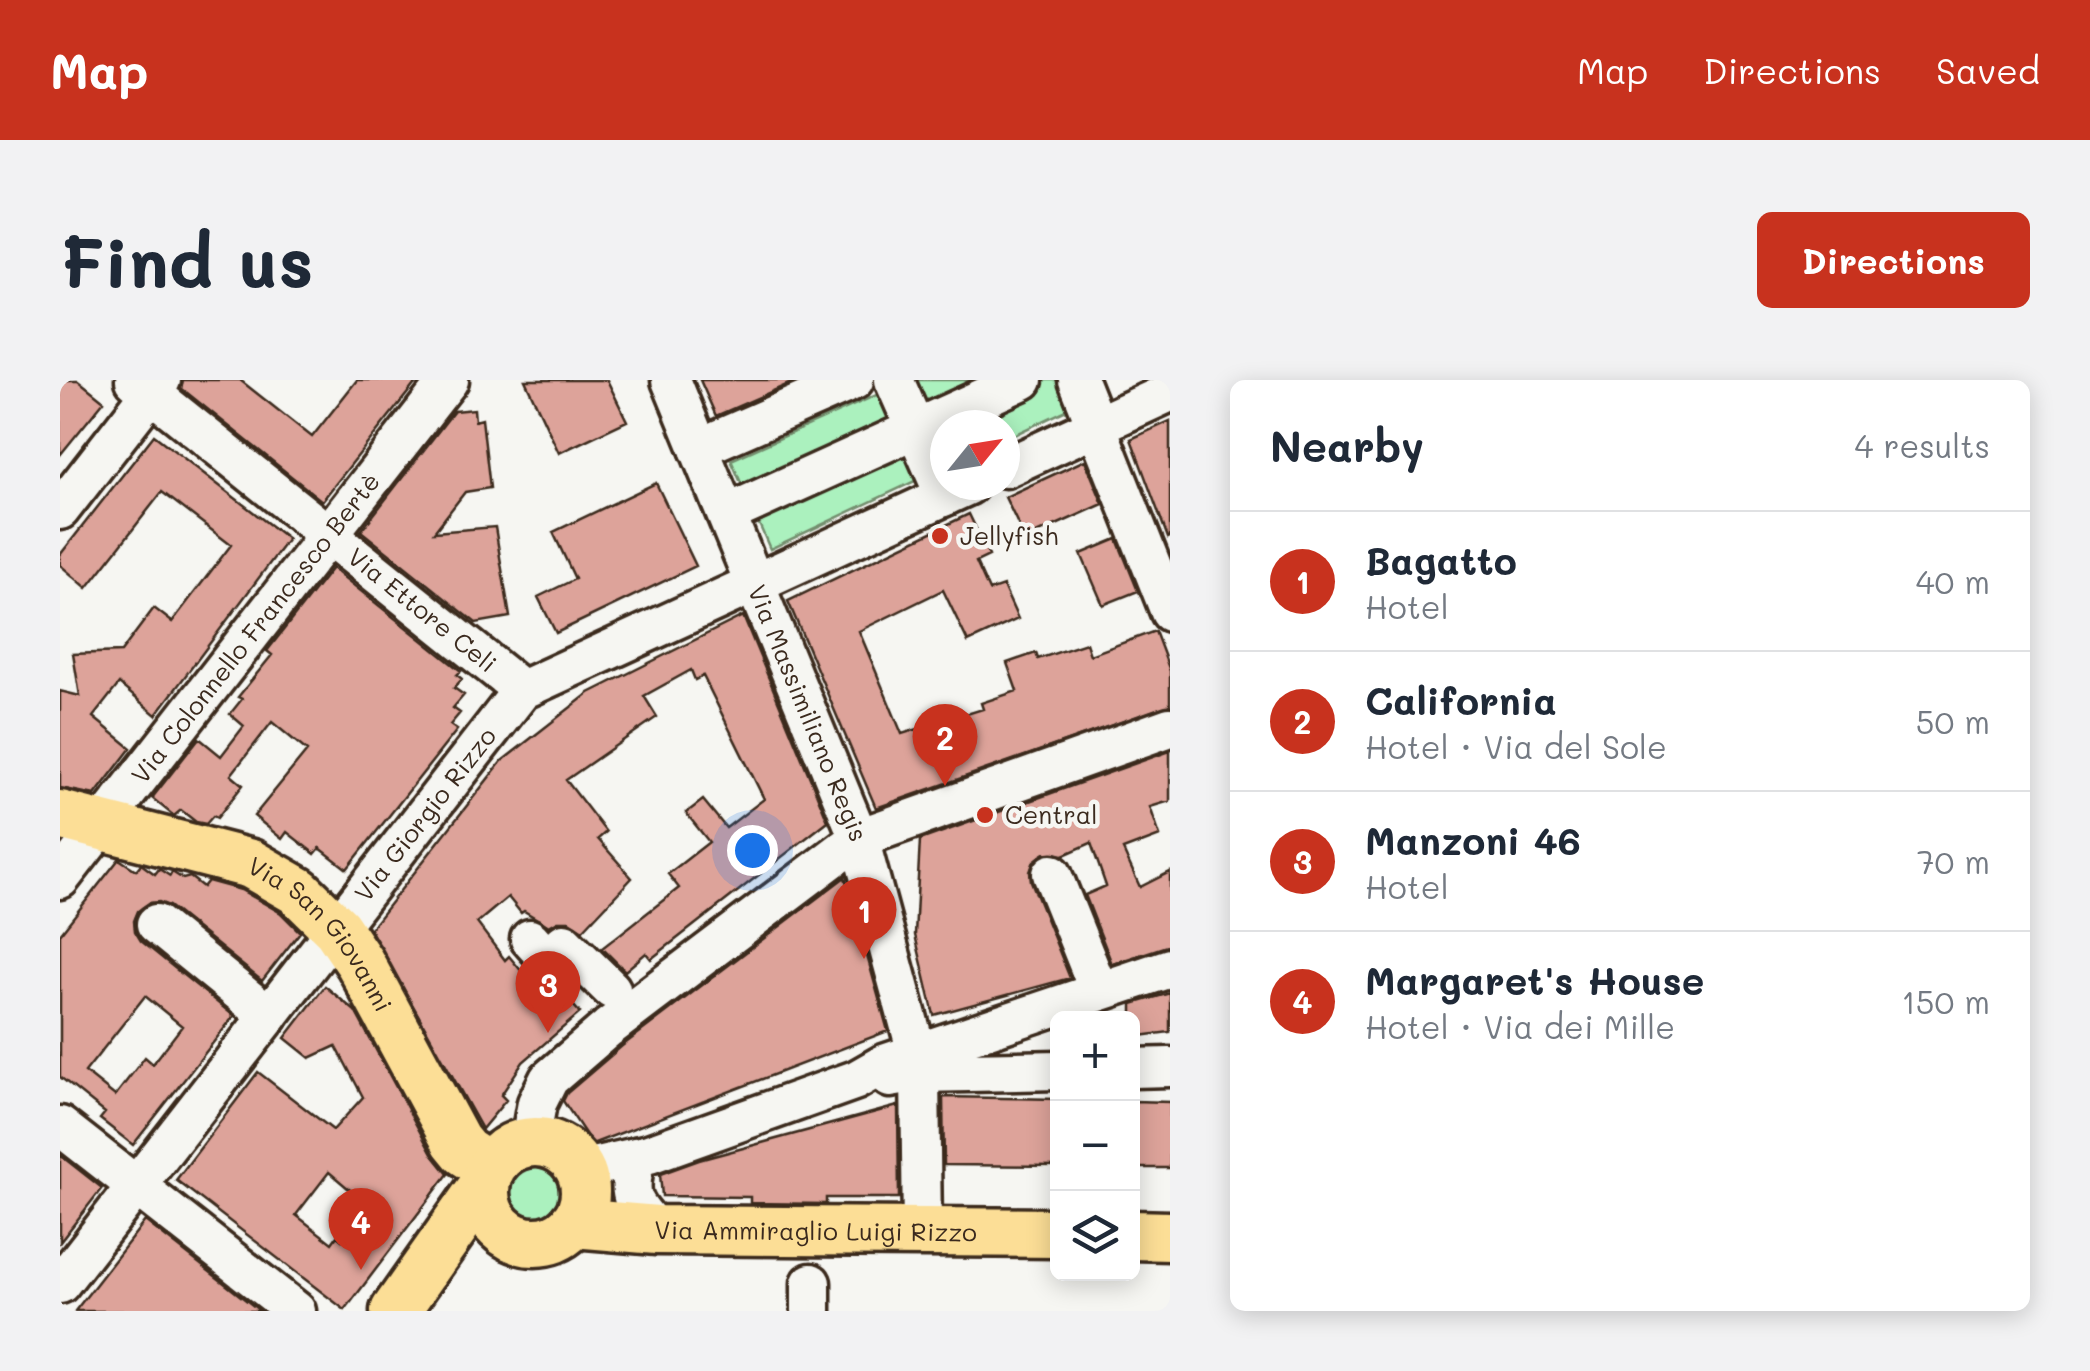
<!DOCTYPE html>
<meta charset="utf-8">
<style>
:root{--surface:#fff;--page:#f2f2f3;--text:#1f2937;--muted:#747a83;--line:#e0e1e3;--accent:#c8321e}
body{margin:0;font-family:Mali,sans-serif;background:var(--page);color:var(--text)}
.controls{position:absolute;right:30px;bottom:30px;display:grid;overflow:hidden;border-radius:15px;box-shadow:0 5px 25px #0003}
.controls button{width:90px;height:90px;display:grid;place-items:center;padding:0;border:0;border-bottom:2px solid var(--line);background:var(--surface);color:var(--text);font:50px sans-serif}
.compass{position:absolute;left:870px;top:30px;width:90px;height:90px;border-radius:50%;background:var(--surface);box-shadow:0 5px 25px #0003;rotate:60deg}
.you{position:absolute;left:692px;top:470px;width:35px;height:35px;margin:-25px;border:8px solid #fff;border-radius:50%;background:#1a73e8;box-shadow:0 0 0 15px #1a73e833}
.badge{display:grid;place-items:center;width:65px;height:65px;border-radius:50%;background:var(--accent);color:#fff;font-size:32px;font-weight:700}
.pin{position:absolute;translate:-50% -82px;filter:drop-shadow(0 2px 5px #0008)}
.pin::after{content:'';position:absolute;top:52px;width:35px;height:30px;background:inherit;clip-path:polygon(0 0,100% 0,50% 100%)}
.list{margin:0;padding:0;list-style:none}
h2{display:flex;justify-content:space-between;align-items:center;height:130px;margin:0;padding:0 40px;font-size:42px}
h2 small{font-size:32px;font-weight:400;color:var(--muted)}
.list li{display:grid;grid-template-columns:65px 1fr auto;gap:30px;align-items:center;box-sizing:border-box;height:140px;padding:0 40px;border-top:2px solid var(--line)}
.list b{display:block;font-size:38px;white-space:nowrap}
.list p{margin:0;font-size:32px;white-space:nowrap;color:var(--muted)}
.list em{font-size:32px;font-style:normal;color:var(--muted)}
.icon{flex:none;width:55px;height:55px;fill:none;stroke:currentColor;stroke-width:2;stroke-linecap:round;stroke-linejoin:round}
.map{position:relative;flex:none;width:1110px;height:931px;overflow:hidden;border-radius:15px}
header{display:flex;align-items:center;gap:60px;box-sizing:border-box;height:140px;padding:0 50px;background:var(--accent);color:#fff}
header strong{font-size:48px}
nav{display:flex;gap:55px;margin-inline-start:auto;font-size:35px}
.intro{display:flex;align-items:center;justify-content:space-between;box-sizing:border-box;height:240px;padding:0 60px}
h1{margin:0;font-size:70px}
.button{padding:25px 45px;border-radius:15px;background:var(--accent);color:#fff;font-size:35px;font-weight:700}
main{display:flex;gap:60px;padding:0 60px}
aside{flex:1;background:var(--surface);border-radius:15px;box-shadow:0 5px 25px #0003}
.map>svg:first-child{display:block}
.green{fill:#abf1be;stroke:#738e6e;stroke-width:2.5}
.building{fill:#dda39a;stroke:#3b2a1e;stroke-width:2.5;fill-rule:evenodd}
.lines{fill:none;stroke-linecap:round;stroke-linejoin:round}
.minor-casing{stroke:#3b2a1e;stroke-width:45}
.major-casing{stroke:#3b2a1e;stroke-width:55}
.minor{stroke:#f6f6f2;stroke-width:38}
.major{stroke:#fcde96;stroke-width:48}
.poi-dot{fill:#c8321e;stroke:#f6f6f2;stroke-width:4}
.labels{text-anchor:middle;stroke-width:9;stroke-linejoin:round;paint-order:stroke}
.poi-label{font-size:25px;fill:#3b2a1e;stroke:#f6f6f2;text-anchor:start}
.street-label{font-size:25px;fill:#3b2a1e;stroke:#f6f6f2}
</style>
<header>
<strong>Map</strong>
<nav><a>Map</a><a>Directions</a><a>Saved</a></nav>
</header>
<div class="intro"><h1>Find us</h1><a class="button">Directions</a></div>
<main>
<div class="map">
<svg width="1110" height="931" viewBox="0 0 1110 931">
<rect width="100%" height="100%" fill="#f6f6f2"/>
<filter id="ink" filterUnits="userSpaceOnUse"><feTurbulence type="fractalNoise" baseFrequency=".01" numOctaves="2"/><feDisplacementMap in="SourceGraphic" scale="20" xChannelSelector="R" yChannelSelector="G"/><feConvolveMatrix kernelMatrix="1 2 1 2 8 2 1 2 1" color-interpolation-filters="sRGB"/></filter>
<g filter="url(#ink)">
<path class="green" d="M850,0H999L1011,28L945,59V45H885V87L710,169L671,80Z
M446 812a29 29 0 1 1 58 0a29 29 0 1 1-58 0Z"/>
<path class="building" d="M0,0H18L44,21L0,75Z
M123,0H180L252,57L297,0H358L262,121L121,8Z
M465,0H547L567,41L499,73Z
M640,0H738L656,36Z
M414,29L415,41L422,39L430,108L405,112L374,152L435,147L450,237L416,243L301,151L394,31Z
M1110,41V157L1108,158L1071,59Z
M94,55L228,159L96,335L59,304L33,337L71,368L35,415L0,408V311L20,316L13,274L61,272L94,228L112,242L171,165L102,112L27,208L0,185V175Z
M1025,80L1043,124L965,159L945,117Z
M596,103L636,186L496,253L478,217L515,199L493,152Z
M909,134L929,176L916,182L929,211L943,206L958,239L908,262L883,210L799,251L842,354L923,329L921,323L957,311L947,283L976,273L978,279L1026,263L1030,275L1095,251L1110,291V325L816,428L728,221Z
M1057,159L1078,211L1043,225L1021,174Z
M272,188L401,291L397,295L402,299L394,308L404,315L393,328L400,333L390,345L397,350L287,489L260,468L255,474L227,452L222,459L194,436L247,371L212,342L171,395L183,405L157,438L153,436L146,444L136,442L121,430L114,436L92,418L139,358L161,376L184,346L170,334L182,319L178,317L212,275L207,271Z
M683,236L768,441L591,579L586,573L565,591L542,568L619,508L608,494L649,462L626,433L643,420L666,448L704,419L643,296L635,300L631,290L584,316L597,337L506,400L546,452L538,459L572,498L523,550L509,541H498L489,546L464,531L461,533L448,517L417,543L445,580L449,576L463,593L467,590L479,599L491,600L520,633L463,682L441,715L446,720L422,749L310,549L442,381L529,313Z
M1110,371V421L1090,427L1100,456L1063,470L1080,507L1110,492V565L1052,584L1025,515L1046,506L1031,463L1004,475L985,473L974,481L970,492L971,501L1010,598L874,635L855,555L860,460Z
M59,479L76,490L81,484L95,494L99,489L110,496L112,492L123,499L130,497L143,507L148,501L181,510L221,533L240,552L202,601L109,526L99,522L89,523L78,531L74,541L75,551L81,561L174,636L73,765L40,739L45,733L0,697V554ZM85,616L122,646L93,684L85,677L55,716L25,692Z
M785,497L828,651L532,764L503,721L507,713L562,666Z
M265,606L295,631L372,774L388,794L285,930L116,800L198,692L273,750L303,717L276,666L250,678L225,658ZM269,792L309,826L282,860L277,856L272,863L236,835Z
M1110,613V652L1072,657V624Z
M883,717L998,719V786L884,785Z
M1072,721L1110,722V788H1072Z
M838,726L839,818H766V824L690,823V817L602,816L600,794L639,780Z
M0,775L42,808L0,862Z
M85,841L200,931H15Z"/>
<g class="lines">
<g class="minor-casing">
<g id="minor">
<path id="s1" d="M75,0L462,310"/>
<path id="s2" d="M611,0L799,458L857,673"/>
<path d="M834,0L885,116"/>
<path d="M1018,0L1110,232"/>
<path d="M639,68L794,0"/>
<path d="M945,88L1110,12"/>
<path d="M0,130L101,0"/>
<path d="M667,134L963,0"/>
<path d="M992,494L1039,611"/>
<path id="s3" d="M0,499L389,0"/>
<path d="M96,544L209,636"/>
<path d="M470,559L487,578L504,563L551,609"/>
<path d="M1072,688L1110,687"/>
<path d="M860,693L862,851"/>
<path d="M830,698L860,693L998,690"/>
<path d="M0,746L236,931"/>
<path d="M470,761L477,723L489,699L548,648L799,458L1110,347"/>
<path d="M576,777C567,816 570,821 597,850"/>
<path d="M520,790L589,774L796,700L824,684L1110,588"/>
<path d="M751,903V931"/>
<path id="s4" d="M0,904L462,310L909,105"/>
</g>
</g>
<g class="major-casing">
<g id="major">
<path id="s5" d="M0,435L191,484L238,511L277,549L300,583L396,761L405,772L430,788"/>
<circle cx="475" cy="812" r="50"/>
<path id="s6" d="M514,843L597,850L998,853"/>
<path d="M1072,855L1110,856"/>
<path d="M335,931L424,805"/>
</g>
</g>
<use href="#minor" class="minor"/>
<use href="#major" class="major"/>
</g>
</g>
<g class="poi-dot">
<circle cx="880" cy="156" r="10"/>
<circle cx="925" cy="435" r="10"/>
</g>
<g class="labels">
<g class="poi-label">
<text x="900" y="165">Jellyfish</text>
<text x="945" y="444">Central</text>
</g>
<g class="street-label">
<text dy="9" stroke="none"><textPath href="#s1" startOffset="368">Via Ettore Celi</textPath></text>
<text dy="9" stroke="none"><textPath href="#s3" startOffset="318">Via Colonnello Francesco Bertè</textPath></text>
<text dy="9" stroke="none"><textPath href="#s2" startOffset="360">Via Massimiliano Regis</textPath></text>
<text dy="9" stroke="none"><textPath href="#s4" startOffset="595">Via Giorgio Rizzo</textPath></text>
<text dy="9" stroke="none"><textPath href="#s5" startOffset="298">Via San Giovanni</textPath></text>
<text dy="9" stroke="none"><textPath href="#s6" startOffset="242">Via Ammiraglio Luigi Rizzo</textPath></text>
</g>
</g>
</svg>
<div class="controls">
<button>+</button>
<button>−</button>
<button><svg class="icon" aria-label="layers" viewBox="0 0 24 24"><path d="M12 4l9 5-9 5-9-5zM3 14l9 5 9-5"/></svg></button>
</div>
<svg class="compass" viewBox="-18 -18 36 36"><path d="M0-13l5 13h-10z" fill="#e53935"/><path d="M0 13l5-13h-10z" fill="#747a83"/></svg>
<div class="you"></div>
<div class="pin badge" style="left:804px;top:579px">1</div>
<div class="pin badge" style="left:885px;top:406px">2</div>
<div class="pin badge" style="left:488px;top:653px">3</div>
<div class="pin badge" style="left:301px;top:890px">4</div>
</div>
<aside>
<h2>Nearby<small>4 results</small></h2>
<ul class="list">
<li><span class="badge">1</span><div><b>Bagatto</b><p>Hotel</p></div><em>40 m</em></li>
<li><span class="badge">2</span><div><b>California</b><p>Hotel · Via del Sole</p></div><em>50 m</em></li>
<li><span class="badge">3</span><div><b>Manzoni 46</b><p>Hotel</p></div><em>70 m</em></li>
<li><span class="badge">4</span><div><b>Margaret's House</b><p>Hotel · Via dei Mille</p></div><em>150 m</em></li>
</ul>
</aside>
</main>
